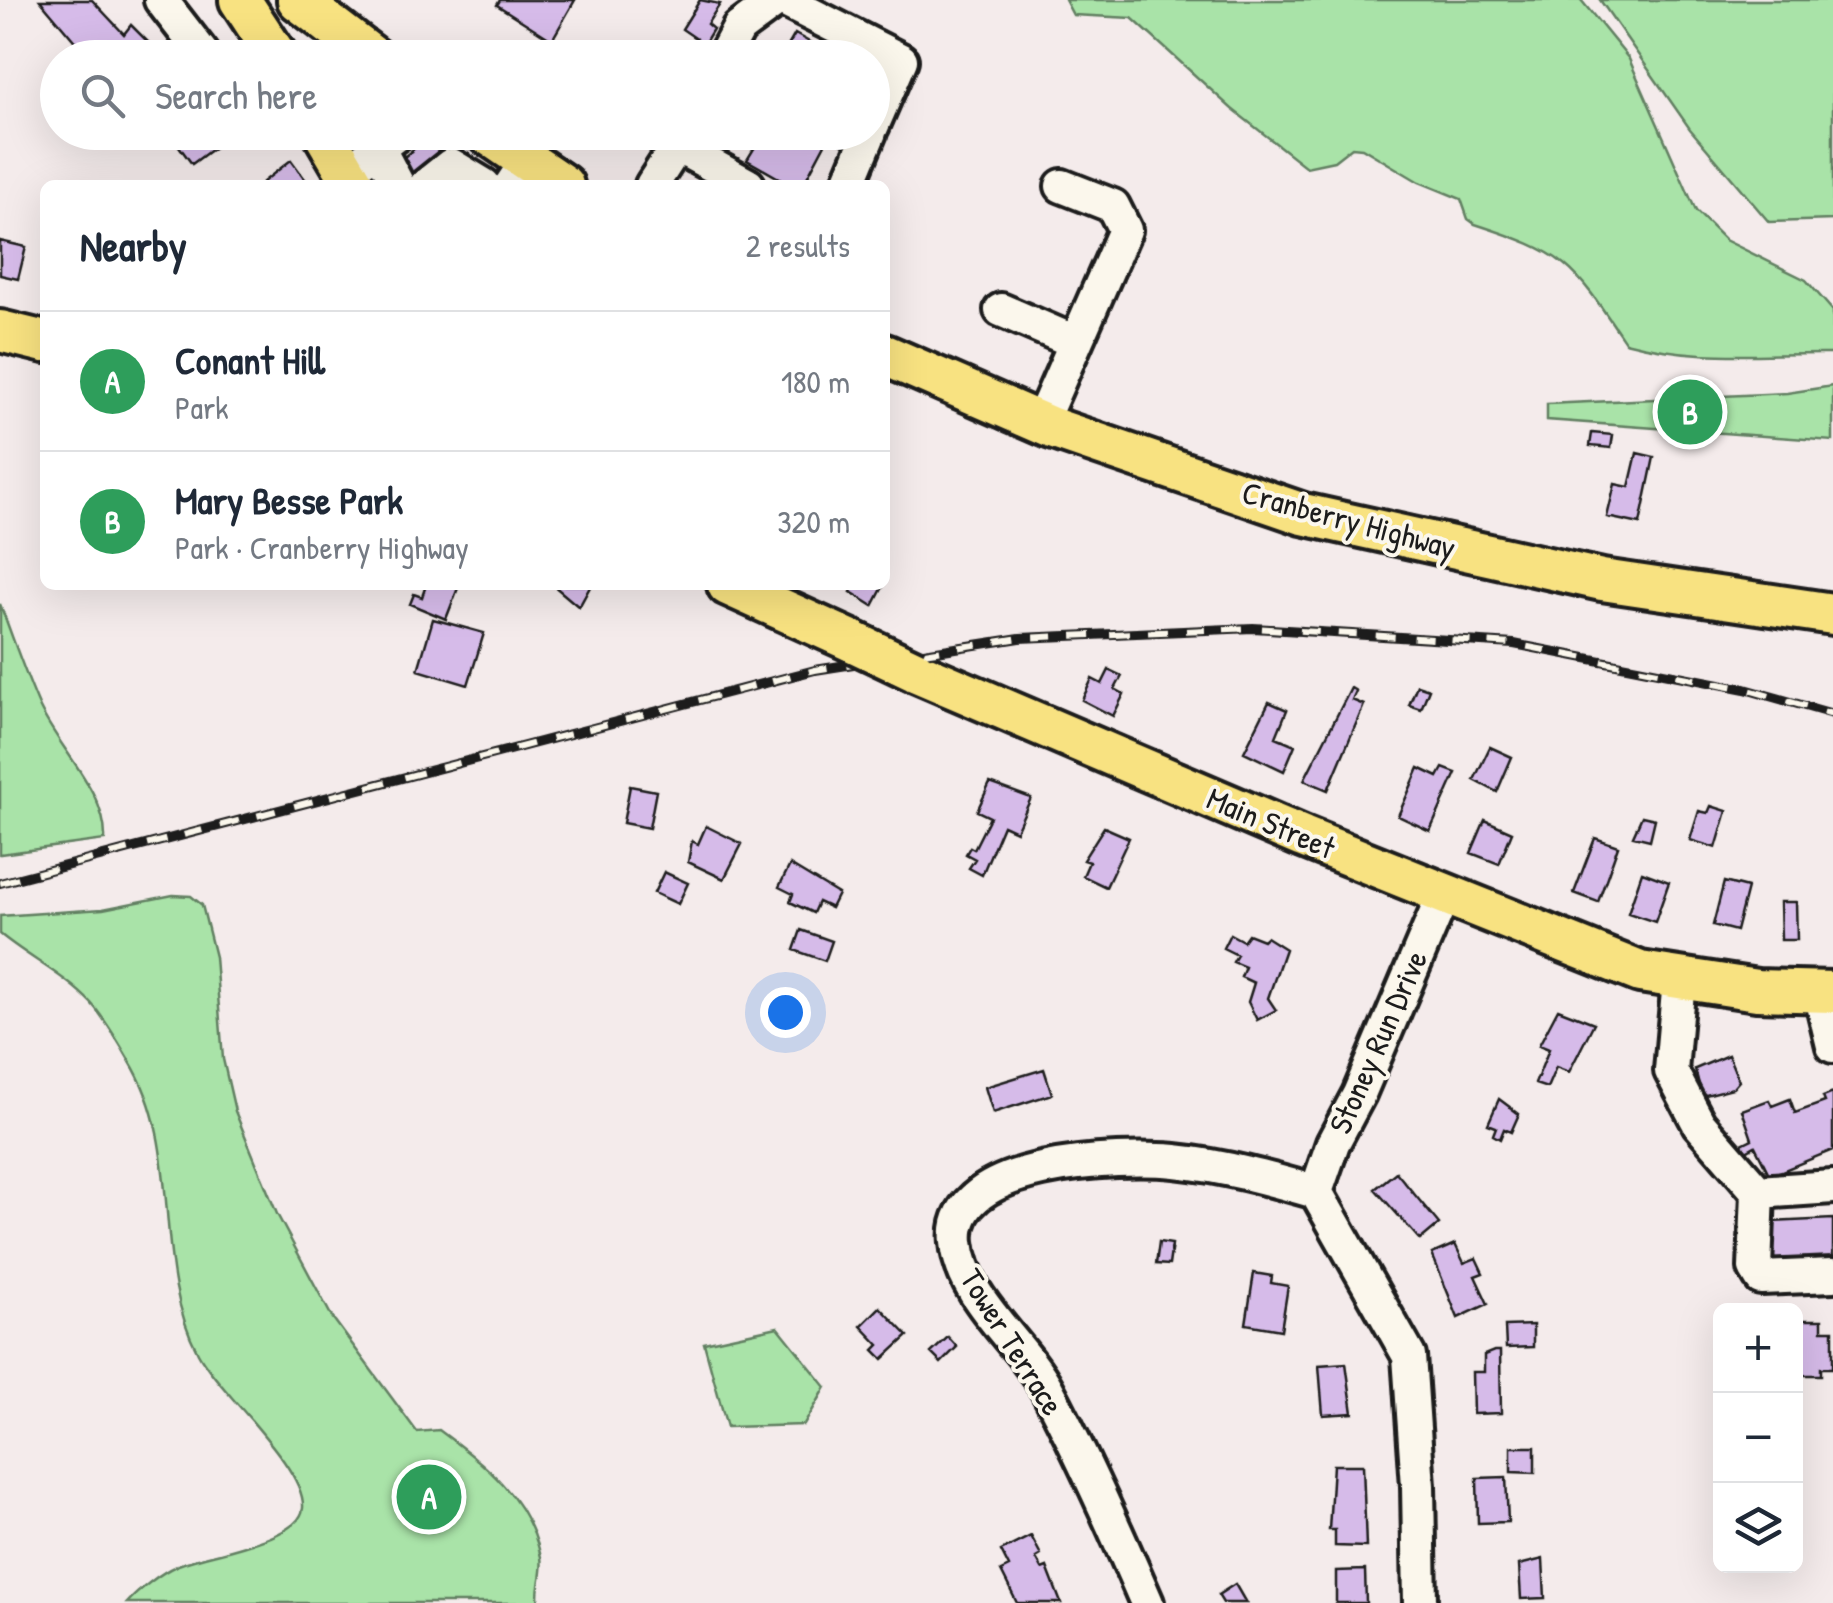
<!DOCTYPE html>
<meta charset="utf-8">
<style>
:root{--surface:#fff;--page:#f2f2f3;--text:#1f2937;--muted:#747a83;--line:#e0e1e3;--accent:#d93025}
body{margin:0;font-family:"Patrick Hand",sans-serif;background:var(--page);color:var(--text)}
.controls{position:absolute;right:30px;bottom:30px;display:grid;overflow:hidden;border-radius:15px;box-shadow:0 10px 40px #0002}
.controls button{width:90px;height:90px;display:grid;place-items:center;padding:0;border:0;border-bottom:2px solid var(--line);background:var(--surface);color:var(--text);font:50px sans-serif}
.you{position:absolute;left:785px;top:1012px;width:35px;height:35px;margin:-25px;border:8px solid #fff;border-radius:50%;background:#1a73e8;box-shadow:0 0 0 15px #1a73e833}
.badge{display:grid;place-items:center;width:65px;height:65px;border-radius:50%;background:var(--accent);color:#fff;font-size:32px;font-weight:700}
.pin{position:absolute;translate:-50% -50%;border:5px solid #fff;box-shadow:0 2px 10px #0006}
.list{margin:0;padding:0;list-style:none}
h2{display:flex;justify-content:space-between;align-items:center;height:130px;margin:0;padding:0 40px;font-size:42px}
h2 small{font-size:32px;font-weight:400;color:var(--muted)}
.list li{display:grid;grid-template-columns:65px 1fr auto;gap:30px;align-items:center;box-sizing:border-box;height:140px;padding:0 40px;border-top:2px solid var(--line)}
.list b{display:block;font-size:38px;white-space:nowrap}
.list p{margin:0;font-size:32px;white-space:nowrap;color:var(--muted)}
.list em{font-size:32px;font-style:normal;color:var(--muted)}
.icon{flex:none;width:55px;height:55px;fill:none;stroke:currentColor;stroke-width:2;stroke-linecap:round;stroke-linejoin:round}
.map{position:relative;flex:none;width:1833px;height:1603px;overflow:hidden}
.search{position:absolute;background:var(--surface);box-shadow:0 10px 40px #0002;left:40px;top:40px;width:850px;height:110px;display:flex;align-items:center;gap:25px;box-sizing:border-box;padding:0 35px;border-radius:55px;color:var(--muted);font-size:38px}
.panel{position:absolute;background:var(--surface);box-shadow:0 10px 40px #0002;left:40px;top:180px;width:850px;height:410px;border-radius:15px}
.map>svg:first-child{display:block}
.green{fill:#a9e3a8;stroke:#628062;stroke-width:2.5}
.building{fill:#d6bbe9;stroke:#1c1c1c;stroke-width:2.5}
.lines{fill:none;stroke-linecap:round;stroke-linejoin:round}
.minor-casing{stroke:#1c1c1c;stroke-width:40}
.major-casing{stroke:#1c1c1c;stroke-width:48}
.minor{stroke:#fbf7ec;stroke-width:32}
.major{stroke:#f8e281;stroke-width:40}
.rail-casing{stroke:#1c1c1c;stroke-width:10}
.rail{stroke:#fbf7ec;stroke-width:6;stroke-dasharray:19;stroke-linecap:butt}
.major-bridge-casing{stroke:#1c1c1c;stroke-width:48;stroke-linecap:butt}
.major-bridge{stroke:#f8e281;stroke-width:40}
.labels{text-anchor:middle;stroke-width:8;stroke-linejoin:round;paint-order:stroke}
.street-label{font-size:32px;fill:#1c1c1c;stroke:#fbf7ec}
</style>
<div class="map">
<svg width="1833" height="1603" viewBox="0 0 1833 1603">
<rect width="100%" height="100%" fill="#f4ebeb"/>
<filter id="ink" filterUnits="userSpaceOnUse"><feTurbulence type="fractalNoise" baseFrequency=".01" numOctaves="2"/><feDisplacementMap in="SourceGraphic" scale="20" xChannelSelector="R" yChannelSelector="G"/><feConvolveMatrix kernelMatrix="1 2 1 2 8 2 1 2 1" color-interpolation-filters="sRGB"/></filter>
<g filter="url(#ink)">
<path class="green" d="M1065,0H1581L1629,59L1696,211L1725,240L1806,280L1833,311V354C1759,353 1700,362 1625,342C1572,263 1567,254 1475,224L1468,219L1461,199L1419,182L1362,148L1352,147L1334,161L1306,167L1232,109L1132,18L1073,15Z
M1600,0H1833V220L1769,222L1690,129Z
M1833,386V441L1547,420V404L1787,393Z
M0,604C13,638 25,674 40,708C60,750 107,793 105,840L0,854Z
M173,895L191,896L202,905L215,957L223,1059L235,1111L277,1214L332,1317L417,1432L439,1430C486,1465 528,1498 541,1557C544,1573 535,1590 539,1603H127C139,1590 160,1573 176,1566C201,1554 300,1542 303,1508C306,1467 218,1391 198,1353C150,1262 185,1151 129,1060C118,1041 105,1019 91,1003C65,975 29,958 0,934V916L103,909Z
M778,1327L826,1387L804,1425L727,1427L704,1343Z"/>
<path class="building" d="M40,0H92L124,34L131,25L156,50L148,58H89Z
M500,0H575L552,40L497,5Z
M700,0L720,4L707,24L713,29L704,44L682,29Z
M795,34L838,58H781Z
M175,132H235L192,164L171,135Z
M764,132H855L847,147L829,136L803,185H791L747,160Z
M429,136L446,156L413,183L397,163Z
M291,160L305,179L298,185H266L263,182Z
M0,241L26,247L18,279L0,275Z
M1592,433L1613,435L1611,448L1590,446Z
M1637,453L1654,457L1640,524L1607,517L1615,484L1629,487Z
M426,585L458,588L446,619L410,604L414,594L422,597Z
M553,585H591L579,607Z
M855,585H884L873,606L851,592Z
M433,619L484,633L468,685L418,670Z
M1109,670L1122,676L1115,689L1124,694L1113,716L1082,700L1092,679L1102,684Z
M1417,685L1429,689L1421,709L1409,705Z
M1351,688L1356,691L1352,700L1364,705L1328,790L1304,780Z
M1269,702L1287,710L1276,737L1295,745L1284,771L1244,752Z
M1490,747L1512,757L1497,792L1474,780Z
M1419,768L1438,777L1443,768L1456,773L1430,831L1398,816Z
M990,783L1031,798L1016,831L1003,825L982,875L969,868L975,859L966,854L970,847L974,849L990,817L977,811Z
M630,786L656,791L649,828L623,823Z
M1711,806L1727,811L1716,848L1690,840L1699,811L1708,813Z
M1642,816L1655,819L1650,840L1633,836Z
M1485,820L1512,832L1499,864L1471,853Z
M706,826L742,844L724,879L688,862L692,841L698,844Z
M1104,827L1129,838L1106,887L1083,876L1089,862L1083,860Z
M1595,838L1618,846L1598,902L1574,893Z
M790,865L838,894L831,908L818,902L813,913L790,902L793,894L779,887Z
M664,872L688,883L678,904L654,893Z
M1642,872L1669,882L1655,922L1628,913Z
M1724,882L1747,888L1736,931L1713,925Z
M1780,902H1796L1797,940H1781Z
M801,930L832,941L825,961L794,950Z
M1230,934L1243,941L1248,934L1263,940L1266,937L1285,949L1268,998L1276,1010L1257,1020L1248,1002L1254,983L1241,977L1245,967L1233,962L1237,955L1223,948Z
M1558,1009L1594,1023L1569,1072L1556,1067L1547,1088L1535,1084L1549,1049L1539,1045Z
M1728,1055L1739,1081L1733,1088L1702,1096L1695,1069Z
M1044,1069L1052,1094L993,1113L985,1087Z
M1833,1093V1150L1770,1176L1755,1146L1746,1151L1742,1144L1752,1139L1742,1110L1769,1100L1772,1106L1790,1099L1795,1113L1825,1102L1823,1097Z
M1499,1099L1519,1114L1511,1132L1504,1129L1500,1139L1493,1135L1496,1127L1488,1124Z
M1396,1172L1439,1224L1420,1240L1375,1189Z
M1833,1219V1265L1773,1268L1771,1222Z
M1159,1242L1172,1244L1169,1265L1156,1264Z
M1455,1244L1464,1263L1476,1258L1483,1273L1475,1276L1488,1304L1458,1318L1432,1254Z
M1254,1273L1272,1276L1271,1283L1288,1286L1281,1330L1246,1324Z
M880,1307L908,1336L883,1359L874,1350L879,1345L861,1326Z
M1801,1320H1822V1330H1833V1368H1821V1375H1801Z
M1533,1325V1347L1506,1348L1505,1326Z
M948,1337L957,1347L941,1363L931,1353Z
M1494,1351H1500L1501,1413L1473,1414L1472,1372H1484V1355Z
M1346,1363L1353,1413L1323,1415L1319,1365Z
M1511,1447H1535V1473L1511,1472Z
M1333,1465H1363L1366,1547L1335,1546V1530H1329Z
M1506,1477L1508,1522L1478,1523L1477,1478Z
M1031,1536L1041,1555L1036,1558L1042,1569L1047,1567L1061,1603H1017L1001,1571L1009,1567L1001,1551Z
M1543,1559L1545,1598L1521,1599L1519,1565Z
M1365,1570L1366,1603H1336V1571Z
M1235,1584L1246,1603H1223L1218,1595Z"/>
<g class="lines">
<g class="minor-casing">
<path id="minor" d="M161,0L202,53L197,58
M783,0L901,60L872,127
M723,58L739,28L777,0
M379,149L398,185
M357,164L400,132
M426,185L451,165L484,185
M511,185L527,161
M652,185L677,146L748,185
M848,185L870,132
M1001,310L1075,342
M1040,424L1125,230L1113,206L1062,186
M1679,980L1671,1071L1699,1124L1758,1192
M1820,992L1833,1046
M1833,1187L1758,1192L1755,1268L1761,1278L1833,1275
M1316,1192L1333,1143L1359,1094L1444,894
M1147,1603C1116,1531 1084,1459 1047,1389C1021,1341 962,1299 957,1242C948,1160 1121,1156 1175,1161C1224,1166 1270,1179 1316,1192L1409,1356L1418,1486L1420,1603"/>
</g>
<g class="major-casing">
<path id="major" d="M240,0L278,58
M298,0L374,58
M323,132L354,185
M485,132L563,185
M0,331L45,342
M885,355L1052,428L1303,514L1602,580L1833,614
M728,585L854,642
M915,671L1303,837L1640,972L1757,990L1833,992"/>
</g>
<use href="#minor" class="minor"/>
<use href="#major" class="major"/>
<g class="rail-casing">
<path id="rail" d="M0,883L815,670L1020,638L1253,628L1514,644L1745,689L1833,714"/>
</g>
<use href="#rail" class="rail"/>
<g class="major-bridge-casing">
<path id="major-bridge" d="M854,642L915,671"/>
</g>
<use href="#major-bridge" class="major-bridge"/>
</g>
</g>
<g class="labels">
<g class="street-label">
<text transform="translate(1349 520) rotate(15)" y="11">Cranberry Highway</text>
<text transform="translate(1271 823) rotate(23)" y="11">Main Street</text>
<text transform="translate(1378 1042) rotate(-66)" y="11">Stoney Run Drive</text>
<text transform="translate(1012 1342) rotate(58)" y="11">Tower Terrace</text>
</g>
</g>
</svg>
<div class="controls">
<button>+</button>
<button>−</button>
<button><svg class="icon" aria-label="layers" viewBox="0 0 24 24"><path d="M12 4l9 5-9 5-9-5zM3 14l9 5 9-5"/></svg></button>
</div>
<div class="you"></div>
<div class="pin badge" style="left:429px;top:1497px;background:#2e9e5b">A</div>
<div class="pin badge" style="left:1690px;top:412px;background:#2e9e5b">B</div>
<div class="search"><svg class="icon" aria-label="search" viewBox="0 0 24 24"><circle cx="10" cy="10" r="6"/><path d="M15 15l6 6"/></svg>Search here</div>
<section class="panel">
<h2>Nearby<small>2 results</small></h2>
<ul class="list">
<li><span class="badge" style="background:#2e9e5b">A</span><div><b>Conant Hill</b><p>Park</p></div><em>180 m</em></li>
<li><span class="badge" style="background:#2e9e5b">B</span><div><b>Mary Besse Park</b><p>Park · Cranberry Highway</p></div><em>320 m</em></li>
</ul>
</section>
</div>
